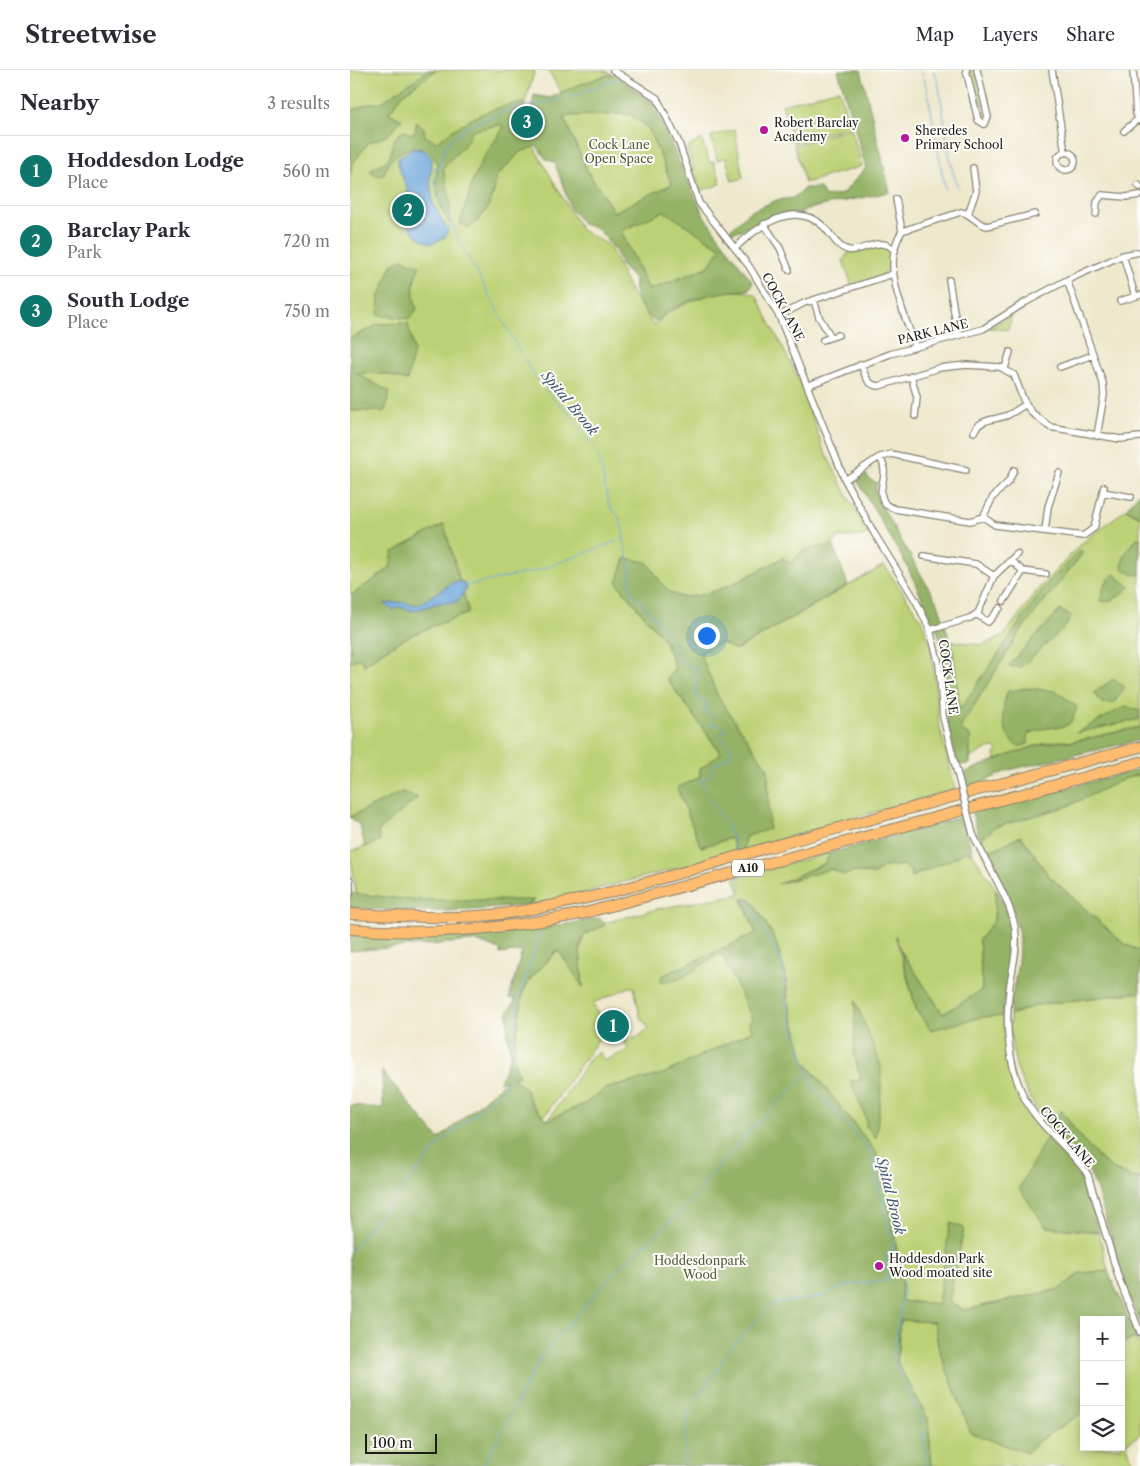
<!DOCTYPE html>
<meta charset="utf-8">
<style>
:root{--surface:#fff;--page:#f7f7f7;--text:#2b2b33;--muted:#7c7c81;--line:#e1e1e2;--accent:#0f766e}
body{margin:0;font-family:"Libre Caslon Text",serif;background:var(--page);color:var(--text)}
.controls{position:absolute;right:15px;bottom:15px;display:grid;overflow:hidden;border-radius:0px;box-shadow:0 2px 8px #0003}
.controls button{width:45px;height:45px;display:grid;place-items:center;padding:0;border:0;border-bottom:1px solid var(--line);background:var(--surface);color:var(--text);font:25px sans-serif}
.scale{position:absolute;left:15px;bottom:12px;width:72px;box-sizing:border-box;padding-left:5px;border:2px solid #1c1c1c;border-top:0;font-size:14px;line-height:18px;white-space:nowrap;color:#1c1c1c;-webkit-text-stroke:4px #fdfcf7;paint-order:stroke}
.you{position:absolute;left:356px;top:565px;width:18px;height:18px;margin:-12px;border:4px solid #fff;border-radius:50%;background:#1a73e8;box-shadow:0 0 0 8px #1a73e833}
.badge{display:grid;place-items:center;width:32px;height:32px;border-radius:50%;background:var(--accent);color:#fff;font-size:16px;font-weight:700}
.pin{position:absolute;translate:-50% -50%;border:2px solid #fff;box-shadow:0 1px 5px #0006}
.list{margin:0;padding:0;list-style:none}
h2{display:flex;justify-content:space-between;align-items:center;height:65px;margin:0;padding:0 20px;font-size:21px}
h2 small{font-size:16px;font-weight:400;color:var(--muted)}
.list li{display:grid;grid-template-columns:32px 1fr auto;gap:15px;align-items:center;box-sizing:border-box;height:70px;padding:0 20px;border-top:1px solid var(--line)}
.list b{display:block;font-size:19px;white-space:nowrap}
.list p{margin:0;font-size:16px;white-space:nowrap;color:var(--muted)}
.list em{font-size:16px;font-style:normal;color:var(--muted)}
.icon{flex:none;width:28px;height:28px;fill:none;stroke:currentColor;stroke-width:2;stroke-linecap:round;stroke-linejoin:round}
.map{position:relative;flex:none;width:790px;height:1396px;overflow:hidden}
header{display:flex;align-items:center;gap:30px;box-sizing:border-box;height:70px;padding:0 25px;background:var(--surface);border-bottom:1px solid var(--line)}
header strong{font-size:24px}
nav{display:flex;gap:28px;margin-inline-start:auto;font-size:18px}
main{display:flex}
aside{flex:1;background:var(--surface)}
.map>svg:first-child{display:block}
.green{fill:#bcd175;stroke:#6c7648}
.forest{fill:#95b366;stroke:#586841;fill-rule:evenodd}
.water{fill:#6da6dc;stroke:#44617c}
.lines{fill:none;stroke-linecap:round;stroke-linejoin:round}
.stream{stroke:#6da6dc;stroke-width:1}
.street-casing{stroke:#858274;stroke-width:8}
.highway-casing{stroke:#858274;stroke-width:12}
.street{stroke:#fff;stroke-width:5.5}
.highway{stroke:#febc70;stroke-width:10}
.street-bridge-casing{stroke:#858274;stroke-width:8;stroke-linecap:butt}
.street-bridge{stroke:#fff;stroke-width:5.5}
.poi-dot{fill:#b5179e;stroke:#fdfcf7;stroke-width:2}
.labels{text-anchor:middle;stroke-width:4;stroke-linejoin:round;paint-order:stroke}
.shield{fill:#fdfcf7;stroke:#605f5e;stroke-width:1}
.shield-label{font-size:11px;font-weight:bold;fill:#1c1c1c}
.poi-label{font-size:12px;fill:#1c1c1c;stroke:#fdfcf7;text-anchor:start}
.park-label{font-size:12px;fill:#545b3b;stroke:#fdfcf7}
.street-label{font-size:12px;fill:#1c1c1c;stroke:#fdfcf7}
.water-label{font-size:14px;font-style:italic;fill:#405a72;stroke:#fdfcf7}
</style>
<header>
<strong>Streetwise</strong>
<nav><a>Map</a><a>Layers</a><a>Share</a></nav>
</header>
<main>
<aside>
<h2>Nearby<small>3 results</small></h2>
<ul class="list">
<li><span class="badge">1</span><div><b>Hoddesdon Lodge</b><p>Place</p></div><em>560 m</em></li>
<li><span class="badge">2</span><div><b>Barclay Park</b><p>Park</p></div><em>720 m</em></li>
<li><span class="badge">3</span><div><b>South Lodge</b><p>Place</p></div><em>750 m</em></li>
</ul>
</aside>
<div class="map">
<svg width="790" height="1396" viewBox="0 0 790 1396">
<rect width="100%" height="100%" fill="#fdfcf7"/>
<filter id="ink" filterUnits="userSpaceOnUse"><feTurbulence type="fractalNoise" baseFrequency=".02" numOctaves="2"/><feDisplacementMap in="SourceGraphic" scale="10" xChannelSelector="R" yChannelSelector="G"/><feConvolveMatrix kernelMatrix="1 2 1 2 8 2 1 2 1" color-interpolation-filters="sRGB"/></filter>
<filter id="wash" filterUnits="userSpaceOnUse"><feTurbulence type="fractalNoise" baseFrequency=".0096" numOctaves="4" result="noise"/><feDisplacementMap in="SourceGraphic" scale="20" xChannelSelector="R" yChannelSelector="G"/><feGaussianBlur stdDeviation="1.12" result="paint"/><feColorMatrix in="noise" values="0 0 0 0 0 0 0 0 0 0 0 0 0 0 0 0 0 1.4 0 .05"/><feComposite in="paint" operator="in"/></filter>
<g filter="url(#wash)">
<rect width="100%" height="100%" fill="#eee8cc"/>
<path class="green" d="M0,0H185L173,39L139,88L113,155L119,158C135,145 145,128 146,107L170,82L184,77L231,160L259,175L280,220L304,256C308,252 312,246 318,243C342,229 378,214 406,225L450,312L473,378L518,465L488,468L483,475L452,481L440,493L433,488C409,500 346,539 321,523C312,517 304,501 297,492L267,513L315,571L325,598L317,609L371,684L350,699V707L328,718L351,777L382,768L386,783L197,832L177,835L183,831L61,830L6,824L0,782L30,771L28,761L67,728L52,722L0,747V592L11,588L15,595C49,567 78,558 119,543L40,498L2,525L0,523V341H34L4,303L36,304L57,311L29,254L0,269Z
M198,0H253L265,5H257L211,22Z
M618,0H625L636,49L630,51Z
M489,19L500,56L443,73L432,35Z
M280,44L298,58L322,114L264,142L238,102L214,48L217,46Z
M501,58L512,96L455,113L444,75Z
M385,60L393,108L382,111L376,88L367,90L361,66Z
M351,69L360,93L364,91L371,114L350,121L337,78Z
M314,140L371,178L358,197L299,221L271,161Z
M522,177L539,179L542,182C540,210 525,208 502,216L493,190L498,183Z
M662,245L658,260L639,258Z
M776,439L790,447V657L721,672C698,667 668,683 646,691L645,684L648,681L645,678L636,679L620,688V667L612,661L611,656L672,559L732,484L731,481L610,640L600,571L632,575L654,565L690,517L732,473Z
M534,495L573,552L581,577L589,654L605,719L393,780L395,767L418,699L368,627L350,583L371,572L386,580Z
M790,704V881L773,873L699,806L671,766L634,784L630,770L645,757L718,736L774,709Z
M615,781L623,784L646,819L644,850L629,870L632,920L593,944L551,881L545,865L567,942L582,959L632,947L652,946C658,989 665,1034 697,1067L670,1118L696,1157L749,1162L758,1201L730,1203L710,1219L614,1240L599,1231L614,1158L601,1153L588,1234L551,1231L552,1212L540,1139L526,1082L455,992L438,929L435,902L424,867L401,829L392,830L406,863L371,880L402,949V961L313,1004L255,1019L236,1033L198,1050L241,987L250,982L254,991L276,981L278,976L273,973L284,967L285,969L299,958L290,947L284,917H280L243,933L252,953L249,959L252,964L194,1047C179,1034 178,1021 163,1008L169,1006L163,989L173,922L181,908L209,880L233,916L230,879L234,865L255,855L254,853L307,839L390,824L384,808L480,783L475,793L433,812L481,799L494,805L503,802L524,804L533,797L554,795L560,800L562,807Z
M790,922V1108C758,1107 727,1065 711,1040L701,1058C672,1021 660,993 660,945L687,935Z
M550,1250L584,1252L589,1280L677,1383L690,1370L734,1342V1377H771V1277L777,1271L787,1268L790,1276V1365L776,1373L784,1396H582L578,1349L547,1292Z"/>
<path class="forest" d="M79,0H86L53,24L39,43L52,50L37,66L18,73L4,92L0,104V41L20,33H30Z
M488,0H511L540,122L470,136L374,165L399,142L427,130L443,128L455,118H470L475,127L492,124L516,98Z
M257,5H265L302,32L354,146L403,213L398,220C367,221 347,227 320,240C314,243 311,249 305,252C293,242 282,225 285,210L273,198L264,178L248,159L233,154L221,139L205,93L196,89L187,76L170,82L146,107C145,125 136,150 118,157L110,154L122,113L132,90L154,57L149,55L120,61C121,74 100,88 93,98L100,129V154C89,139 82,111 88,94L77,78C55,78 40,82 34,105L27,106L20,101C26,95 35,94 39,87C46,74 38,69 55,61L60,64L65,62L66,52L74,58L75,66L87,72C112,52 142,35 175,33L173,42L165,47L168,54L175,57C185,50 181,37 184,25L200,28L225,16ZM280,44L298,58L322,114L264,142L238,102L214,48L217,46ZM314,141L371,178L358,197L299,220L271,161Z
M52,189L70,196C62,211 62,223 67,239L60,249L28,245L29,228L42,195Z
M58,253L64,281L57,311L36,304L6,303L40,322L35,341H0V269L29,254Z
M516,404L520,410L528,413L525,419L528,430L589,536L603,580L610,639L695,516L731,480L732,484L672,559L611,656L612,661L620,666V694L608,695L597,653L594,590L589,565L557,496L507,410Z
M790,422V447L776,439Z
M94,454L119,543C78,558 49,567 14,595L11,588L0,592L2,525L40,498L43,482Z
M787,468H790V505L782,504L772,498L774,485Z
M483,475L498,515L385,580L371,572L350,583L368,627L418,699L419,759L395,767L393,780L386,783L381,768L351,777L327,718L350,707V699L371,683L317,609L325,598L315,571L267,513L275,488L297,492C304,501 312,517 321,523C346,539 409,500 433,488L440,493L452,481Z
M764,504L780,517C771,525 763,533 750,531L755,513Z
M710,540L721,546L716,556L671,597L658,596Z
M763,609L775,617L764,633H752L744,623Z
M676,618L706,621L727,637C720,659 718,656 698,658C691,659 684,662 678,664V674L668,677C651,664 650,640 658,621Z
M776,636L790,641V649L726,663Z
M790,657V670L659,700L616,720L612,704C635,694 698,667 721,672Z
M790,699V704L774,709L718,736L645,757L630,770L622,743Z
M52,722L68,728L28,761L30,771L15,777L10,756L0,747Z
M611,747L623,784L615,781L611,785L561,807L560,800L554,795L533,797L525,804L503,802L494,805L481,799L428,814L475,793L480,783Z
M671,766L699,806L773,873L790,881V922L687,935L660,945C661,922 669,899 669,876C670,842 650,813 634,784Z
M646,819C675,866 659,896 652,946L633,947L581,960L566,939L551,881L593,944L632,920L629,870L644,850Z
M0,823L61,830H184L177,835C116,842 62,844 0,837Z
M392,829H401L424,867L435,902L438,929L455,992L526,1082L540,1139L552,1212L551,1231L588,1234L600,1153L614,1158L599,1232L614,1240L710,1219L730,1203L758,1201L787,1268L777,1271L771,1277V1250H734V1342L690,1370L677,1383L621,1363L589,1280L584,1252L550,1250L547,1292L578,1349L582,1396H0V1035L33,1038L32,1001L89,1069L157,1010L150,1012L161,983L157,965L158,942L164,932L165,928H159L172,881L150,884V880L126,871L0,881V864C84,868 167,864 250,848L255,855L234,865L230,879L233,917L208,880L181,908L173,922L163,989L169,1006L163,1008L175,1018L182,1036L198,1050L236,1033L255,1019L313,1004L402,961L399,952L402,949L372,884C352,891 332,915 310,912L312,906L406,863Z
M505,930L531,995V1021L526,1068L516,1056C518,1045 504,1023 500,1011L511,1010L504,984Z
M711,1040C729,1065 755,1107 790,1108V1252L778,1224L747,1120L739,1101L732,1090L718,1078L701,1058Z
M697,1067L732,1102L749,1162L696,1157L669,1118Z"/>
<path class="water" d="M64,78L76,81L82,89L80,109L83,133L98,161L95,167L81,174C66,167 54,157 55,138C56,134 58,130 58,126C59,115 48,105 48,88Z
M104,512H114L116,520L107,532L88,533L65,541L49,537L43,540L34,534L51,532L68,535Z"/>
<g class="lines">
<path class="stream" d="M571,0L577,18L595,119
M583,0L588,10L601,95L608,118
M219,28L266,9
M214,29L162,39L117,57L96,74L84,112L111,174L170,282L184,305L202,328L217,340L248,383L259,435L270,449L279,493L281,521L319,564L330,592L347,598L346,626L357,633L353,641L365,645L361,656L369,654L376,660L369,666L381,678L379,686L363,696L361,705L351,710L358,727L377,754L387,781
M81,98H88
M97,157H102
M115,516L186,501L273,469
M389,806L391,819
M395,828L433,894L436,932L463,1017L520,1081L554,1217L543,1288L572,1351L578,1396
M0,1181L92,1071L151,1022L162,1005V973L171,921L190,864
M133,1396L192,1285L261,1206L332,1141L397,1063L456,1005
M334,1396L338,1342L385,1273L422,1234L471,1227L495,1216L539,1210L535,1185L542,1177"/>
</g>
</g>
<g filter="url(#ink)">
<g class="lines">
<g class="street-casing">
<path id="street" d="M263,0L307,28L329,73L349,133L399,196L429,246L495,410L524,463L566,531L580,560L589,594L593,647L608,706
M616,0L628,50L634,54L638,47L627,0
M702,0L715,83
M783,0L786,44L790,51
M774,61L788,49
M707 91a9 9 0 1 1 18 0a9 9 0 1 1-18 0Z
M788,115L790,117
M546,129L552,161
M618,144L626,121L623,98
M746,144L747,132L752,125L776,127L790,125
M414,154L430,178L439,200
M385,178C407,157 443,129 473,156C481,163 486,177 498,180C512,183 531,164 545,181
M773,185L785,226
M599,210L608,266
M717,210L753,313L754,325L747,366
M464,230L469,247L481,267
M770,231L790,225
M429,246L454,233L543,204
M473,270L488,265
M565,276C554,242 530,195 552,161L611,142C621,143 626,154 637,156L685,144
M511,294C515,304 516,315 529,316L589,298L617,295L650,297L664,305L673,329L681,342L700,357L770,369L790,367
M710,297L743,285
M655,298L660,282
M561,306L567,327L565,346
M459,315L540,284L633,259L676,232L717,210L773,185L790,182
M624,362C629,348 647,350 658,345C664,342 670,338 676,334
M530,387C542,408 523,418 536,435L545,439L620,451L633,447L643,427L659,411L664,400
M495,410L528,388L541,384L616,400
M753,422L781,427
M633,447L645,455L733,466L744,458L754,417
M695,461L698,437L709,403
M574,486L626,494L644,506
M661,491L673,501L696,504
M654,531L673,501
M626,544L638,552L650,538
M580,560L620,548L628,543L644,506L667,484
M623,764C635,792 661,830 665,858C668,876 663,896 660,914C655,949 657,990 672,1023C687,1057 718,1075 738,1105L769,1209L790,1262
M0,810V823"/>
</g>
<g class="highway-casing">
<path id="highway" d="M0,844C50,846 101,850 151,844C241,832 329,803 416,778C540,744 665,709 790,677
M0,859C79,866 157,859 235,843L790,692"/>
</g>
<use href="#street" class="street"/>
<use href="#highway" class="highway"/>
<g class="street-bridge-casing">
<path id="street-bridge" d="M608,706L623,764"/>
</g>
<use href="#street-bridge" class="street-bridge"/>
</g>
</g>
<g class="poi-dot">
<circle cx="414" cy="60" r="5"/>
<circle cx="555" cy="68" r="5"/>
<circle cx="529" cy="1196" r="5"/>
</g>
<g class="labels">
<rect class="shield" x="382" y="789.5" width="32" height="17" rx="4"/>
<g class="shield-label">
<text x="398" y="802">A10</text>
</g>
<g class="poi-label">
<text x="424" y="57">Robert Barclay<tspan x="424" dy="14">Academy</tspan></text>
<text x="565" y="65">Sheredes<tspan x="565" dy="14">Primary School</tspan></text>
<text x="539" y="1193">Hoddesdon Park<tspan x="539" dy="14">Wood moated site</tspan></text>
</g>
<g class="park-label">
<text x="269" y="79">Cock Lane<tspan x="269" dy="14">Open Space</tspan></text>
<text x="350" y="1195">Hoddesdonpark<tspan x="350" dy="14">Wood</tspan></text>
</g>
<g class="street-label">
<text transform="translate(433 237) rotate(62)" y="4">COCK LANE</text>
<text transform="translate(583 262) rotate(-14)" y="4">PARK LANE</text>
<text transform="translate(598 607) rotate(82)" y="4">COCK LANE</text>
<text transform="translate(717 1067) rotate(49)" y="4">COCK LANE</text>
</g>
<g class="water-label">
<text transform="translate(220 333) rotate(50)" y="5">Spital Brook</text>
<text transform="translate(541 1126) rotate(76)" y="5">Spital Brook</text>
</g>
</g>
</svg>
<div class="controls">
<button>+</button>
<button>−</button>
<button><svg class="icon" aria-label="layers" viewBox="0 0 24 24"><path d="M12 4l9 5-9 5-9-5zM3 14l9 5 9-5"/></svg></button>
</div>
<div class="scale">100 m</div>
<div class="you"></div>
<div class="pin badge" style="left:263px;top:956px">1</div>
<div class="pin badge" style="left:58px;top:140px">2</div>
<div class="pin badge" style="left:177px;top:52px">3</div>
</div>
</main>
